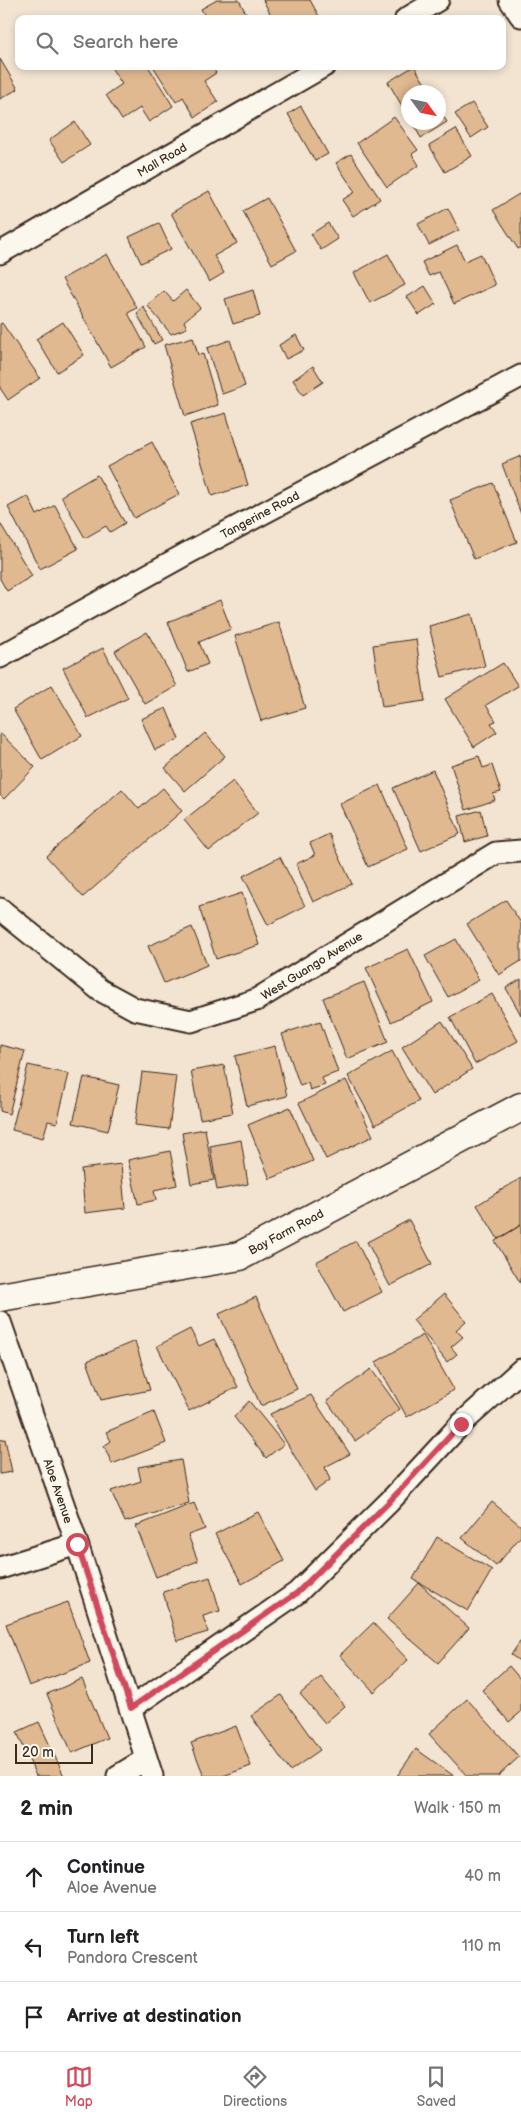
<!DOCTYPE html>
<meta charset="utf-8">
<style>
:root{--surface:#fff;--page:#f6f6f6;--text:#202124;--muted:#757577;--line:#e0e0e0;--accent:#d1495b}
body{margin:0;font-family:"Balsamiq Sans",sans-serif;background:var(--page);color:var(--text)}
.compass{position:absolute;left:401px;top:85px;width:45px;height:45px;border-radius:50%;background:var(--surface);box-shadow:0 2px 8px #0003;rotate:123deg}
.scale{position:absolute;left:15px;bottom:12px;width:78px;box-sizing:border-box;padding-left:5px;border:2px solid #3b2a1e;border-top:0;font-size:14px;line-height:18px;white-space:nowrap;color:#3b2a1e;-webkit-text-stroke:4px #fbf7ec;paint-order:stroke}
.stop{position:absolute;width:15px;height:15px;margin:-11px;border:4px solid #d1495b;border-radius:50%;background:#fff}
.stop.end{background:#d1495b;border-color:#fff;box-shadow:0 1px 5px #0008}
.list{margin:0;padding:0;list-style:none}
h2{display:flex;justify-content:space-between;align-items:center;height:65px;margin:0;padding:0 20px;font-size:21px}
h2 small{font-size:16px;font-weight:400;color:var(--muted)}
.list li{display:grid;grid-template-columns:32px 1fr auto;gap:15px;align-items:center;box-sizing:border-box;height:70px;padding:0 20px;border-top:1px solid var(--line)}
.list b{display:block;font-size:19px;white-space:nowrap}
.list p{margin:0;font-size:16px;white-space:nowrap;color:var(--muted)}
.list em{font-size:16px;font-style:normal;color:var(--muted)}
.icon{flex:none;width:28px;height:28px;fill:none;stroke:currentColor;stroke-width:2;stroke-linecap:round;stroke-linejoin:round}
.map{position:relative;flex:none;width:521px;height:1776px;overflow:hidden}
.search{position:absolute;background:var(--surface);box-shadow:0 2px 8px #0003;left:15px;right:15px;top:15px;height:55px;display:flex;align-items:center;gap:12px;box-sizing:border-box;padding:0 18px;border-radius:10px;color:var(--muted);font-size:19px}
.sheet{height:275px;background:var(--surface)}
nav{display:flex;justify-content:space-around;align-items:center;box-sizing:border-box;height:70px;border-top:1px solid var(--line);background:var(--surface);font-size:14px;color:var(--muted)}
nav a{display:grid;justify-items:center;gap:2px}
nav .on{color:var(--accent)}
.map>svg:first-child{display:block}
.building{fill:#e0b991;stroke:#3b2a1e}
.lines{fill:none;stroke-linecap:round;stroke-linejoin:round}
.street-casing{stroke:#3b2a1e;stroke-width:25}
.secondary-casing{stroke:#3b2a1e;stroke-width:31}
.street{stroke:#fbf7ec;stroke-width:21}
.secondary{stroke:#fbf7ec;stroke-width:28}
.route{stroke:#d1495b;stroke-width:6}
.labels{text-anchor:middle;stroke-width:4;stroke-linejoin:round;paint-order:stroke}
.street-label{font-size:12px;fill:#3b2a1e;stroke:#fbf7ec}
</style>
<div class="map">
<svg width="521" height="1776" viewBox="0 0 521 1776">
<rect width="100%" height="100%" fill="#f3e4d1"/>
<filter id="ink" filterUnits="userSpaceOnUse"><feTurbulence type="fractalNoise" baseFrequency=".02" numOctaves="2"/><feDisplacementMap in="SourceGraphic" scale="10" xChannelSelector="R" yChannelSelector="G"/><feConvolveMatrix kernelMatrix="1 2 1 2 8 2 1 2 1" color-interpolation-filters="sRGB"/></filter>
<g filter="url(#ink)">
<path class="building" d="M217,0H239L249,19H207L201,9Z
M263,0H310L320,18L273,19Z
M0,59L18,89L0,99Z
M110,66H148L173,106L149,122L140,108L122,120L106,95L122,84Z
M153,66H212L216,73L204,81L218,102L195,117L183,97L176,102Z
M414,66L430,92H408V116L388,82Z
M472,103L488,127L471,138L455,114Z
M301,106L328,154L315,161L288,114Z
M438,108L447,122L421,138L412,122H438Z
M394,117L418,150L412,154L419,165L387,187L357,143Z
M75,122L90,145L64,162L49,140Z
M456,129L472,156L445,172L429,145Z
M351,154L380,199L353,216L342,200L355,192L336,163Z
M209,191L237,243L214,256L224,273L209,282L171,213Z
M519,194L521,197V247L518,249L493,210Z
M267,198L296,251L272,264L243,211Z
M448,208L459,230L429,245L418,224Z
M159,223L171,249L141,263L129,237Z
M328,223L338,239L321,250L311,234Z
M457,245L465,261L481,254L495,285L454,304L439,272L429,276L422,262Z
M107,254L137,308L128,313L146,347L111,367L62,279Z
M388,254L405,285L370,303L354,273Z
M425,286L436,304L419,315L407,297Z
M186,290L200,308L184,321L187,328L171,334L147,305L164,291L173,301Z
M253,290L260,316L233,324L225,299Z
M143,306L162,340L154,344L137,314Z
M63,322L84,355L57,372L36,339Z
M2,323L40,378L8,400L0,388V324Z
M296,335L304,350L286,359L279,345Z
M193,337L198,355L203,354L218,405L185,416L164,345Z
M230,340L245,386L222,394L207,348Z
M313,366L323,382L303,395L293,380Z
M226,413L248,485L212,496L190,424Z
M152,442L179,494L134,518L107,466Z
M521,456V514L502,464Z
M97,475L125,523L110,532L106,526L85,538L61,496Z
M493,483L517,542L474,559L450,500Z
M28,496L37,515L55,505L78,549L40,569L8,507Z
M0,523L32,576L7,591L0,579Z
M220,600L231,629L199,642L208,664L188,672L168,622Z
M472,614L485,666L442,677L429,626Z
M279,622L305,708L261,721L235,636Z
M147,632L177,686L145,704L115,651Z
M416,639L425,701L382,707L373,645Z
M103,648L128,698L88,718L63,668Z
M503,663L518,686L486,705L496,721L491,723L497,732L474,747L445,699Z
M52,685L82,736L42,760L13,709Z
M166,708L179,739L155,750L141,719Z
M0,733L35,767L4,799L0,795Z
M205,733L225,756L185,791L165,768Z
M479,756L483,768L492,765L501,792L493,794L495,800L466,810L451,765Z
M433,770L460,834L421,851L393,788Z
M233,781L258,813L209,851L184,820Z
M380,785L408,849L368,867L340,804Z
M163,788L182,811L83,897L46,856L122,789L139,809Z
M481,810L487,836L465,842L459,816Z
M329,834L352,884L313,902L296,864L315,855L310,843Z
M280,857L305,906L268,925L243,876Z
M242,893L259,945L216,959L199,907Z
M506,900L521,923V961L499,975L467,924Z
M192,927L207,965L164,983L148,946Z
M456,939L479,980L448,997L425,956Z
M408,949L433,1002L391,1022L366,968Z
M521,979V1015L506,988Z
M364,982L388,1042L347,1059L323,998Z
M492,994L518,1041L475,1064L450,1017Z
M320,1021L338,1072L322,1078L325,1085L310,1090L308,1083L300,1086L282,1034Z
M442,1021L472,1069L432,1095L402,1047Z
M0,1045L25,1051L9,1114L0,1111Z
M275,1046L287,1096L247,1106L235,1056Z
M392,1051L419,1101L375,1125L348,1076Z
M28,1065L69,1074L57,1123L48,1121L43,1138L12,1130Z
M224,1065L233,1113L200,1119L191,1071Z
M142,1072L176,1076L169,1129L135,1125Z
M84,1077L119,1085L108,1131L73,1123Z
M346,1080L373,1136L326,1159L299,1103Z
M290,1107L313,1161L270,1179L248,1125Z
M205,1129L214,1180L191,1184L182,1133Z
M241,1140L248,1184L217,1190L210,1146Z
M170,1151L177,1185L154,1190L156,1200L138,1204L128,1160Z
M121,1164L125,1208L85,1213L81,1169Z
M521,1178V1225L498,1239L477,1205Z
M409,1220L432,1264L390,1286L367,1242Z
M521,1225V1284L495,1241Z
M356,1241L382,1292L343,1312L316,1262Z
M444,1294L466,1321L456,1330L463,1337L451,1347L457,1354L447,1362L413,1320Z
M256,1297L297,1389L261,1406L219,1314Z
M190,1329L199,1346L214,1339L238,1387L189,1411L157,1346Z
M423,1335L454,1390L407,1417L376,1362Z
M135,1341L150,1390L101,1400L87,1361Z
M371,1369L400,1409L355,1441L327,1401Z
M311,1395L350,1454L325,1467L330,1480L315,1491L270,1414Z
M249,1401L284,1444L266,1458L234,1417Z
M154,1412L166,1443L112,1464L104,1446L111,1441L106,1432Z
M5,1439L12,1472L0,1474V1440Z
M181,1460L189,1503L125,1522L111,1491L141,1481L138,1467Z
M492,1502L521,1526V1536L496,1566L462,1538Z
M194,1503L205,1529L188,1535L198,1561L156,1577L136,1526Z
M258,1512L284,1561L242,1584L215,1534Z
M437,1537L492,1570L468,1611L413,1579Z
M210,1577L220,1611L203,1616L208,1632L177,1641L163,1592Z
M419,1583L469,1628L438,1663L387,1619Z
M68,1602L90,1663L29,1686L6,1624Z
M373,1623L408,1660L374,1692L340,1655Z
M521,1640V1662L511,1655Z
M509,1666L521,1680V1712L509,1722L482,1690Z
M321,1677L345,1706L325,1723L300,1694Z
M82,1679L107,1738L72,1753L47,1694Z
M281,1695L320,1750L290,1771L251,1716Z
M467,1699L519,1757L498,1776H467L429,1734Z
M39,1722L64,1776H36L17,1732Z
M236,1726L251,1766L223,1776H204L191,1743Z
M416,1749L454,1776H397Z"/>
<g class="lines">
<g class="street-casing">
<path id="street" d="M510,0L521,16
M406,19L438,0
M0,253L324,66
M0,657L186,554L521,376
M0,909L100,990L135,1009L191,1021L256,1000L496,853L521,851
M0,1322L77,1544L152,1776
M0,1568L77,1544
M131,1708L297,1593L389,1502L461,1424L521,1370
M118,1776L146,1759"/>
</g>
<g class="secondary-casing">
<path id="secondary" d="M0,1297L240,1256L521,1107"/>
</g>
<use href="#street" class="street"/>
<use href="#secondary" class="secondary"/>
</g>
</g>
<g class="lines" filter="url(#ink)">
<path class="route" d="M77,1544L131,1708L297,1593L389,1502L461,1424"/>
</g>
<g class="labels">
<g class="street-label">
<text transform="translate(162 160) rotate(-30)" y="4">Mall Road</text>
<text transform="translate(260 515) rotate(-28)" y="4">Tangerine Road</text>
<text transform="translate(312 966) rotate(-32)" y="4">West Guango Avenue</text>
<text transform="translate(286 1232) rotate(-28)" y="4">Bay Farm Road</text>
<text transform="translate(58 1491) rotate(71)" y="4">Aloe Avenue</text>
</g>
</g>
</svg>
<svg class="compass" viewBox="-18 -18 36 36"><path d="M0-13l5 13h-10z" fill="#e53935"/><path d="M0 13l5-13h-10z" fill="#757577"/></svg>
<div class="scale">20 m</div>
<div class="stop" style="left:77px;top:1544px"></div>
<div class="stop end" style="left:461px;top:1424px"></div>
<div class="search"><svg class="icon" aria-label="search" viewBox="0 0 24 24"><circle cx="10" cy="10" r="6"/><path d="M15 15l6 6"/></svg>Search here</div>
</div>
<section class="sheet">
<h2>2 min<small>Walk · 150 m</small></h2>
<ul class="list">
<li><svg class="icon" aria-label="ahead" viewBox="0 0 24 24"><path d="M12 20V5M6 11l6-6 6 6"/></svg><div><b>Continue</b><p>Aloe Avenue</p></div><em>40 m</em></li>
<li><svg class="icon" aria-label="left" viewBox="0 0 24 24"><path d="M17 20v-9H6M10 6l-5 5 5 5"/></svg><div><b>Turn left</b><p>Pandora Crescent</p></div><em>110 m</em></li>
<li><svg class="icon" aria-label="arrive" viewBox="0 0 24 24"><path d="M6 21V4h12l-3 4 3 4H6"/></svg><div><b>Arrive at destination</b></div></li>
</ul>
</section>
<nav>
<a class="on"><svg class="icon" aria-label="map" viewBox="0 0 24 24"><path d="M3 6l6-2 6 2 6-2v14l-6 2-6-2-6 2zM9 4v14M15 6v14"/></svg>Map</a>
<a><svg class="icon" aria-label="directions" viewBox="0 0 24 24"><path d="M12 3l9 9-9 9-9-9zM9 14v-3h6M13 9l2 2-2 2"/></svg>Directions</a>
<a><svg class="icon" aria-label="saved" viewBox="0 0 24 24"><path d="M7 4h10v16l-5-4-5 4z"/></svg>Saved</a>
</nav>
